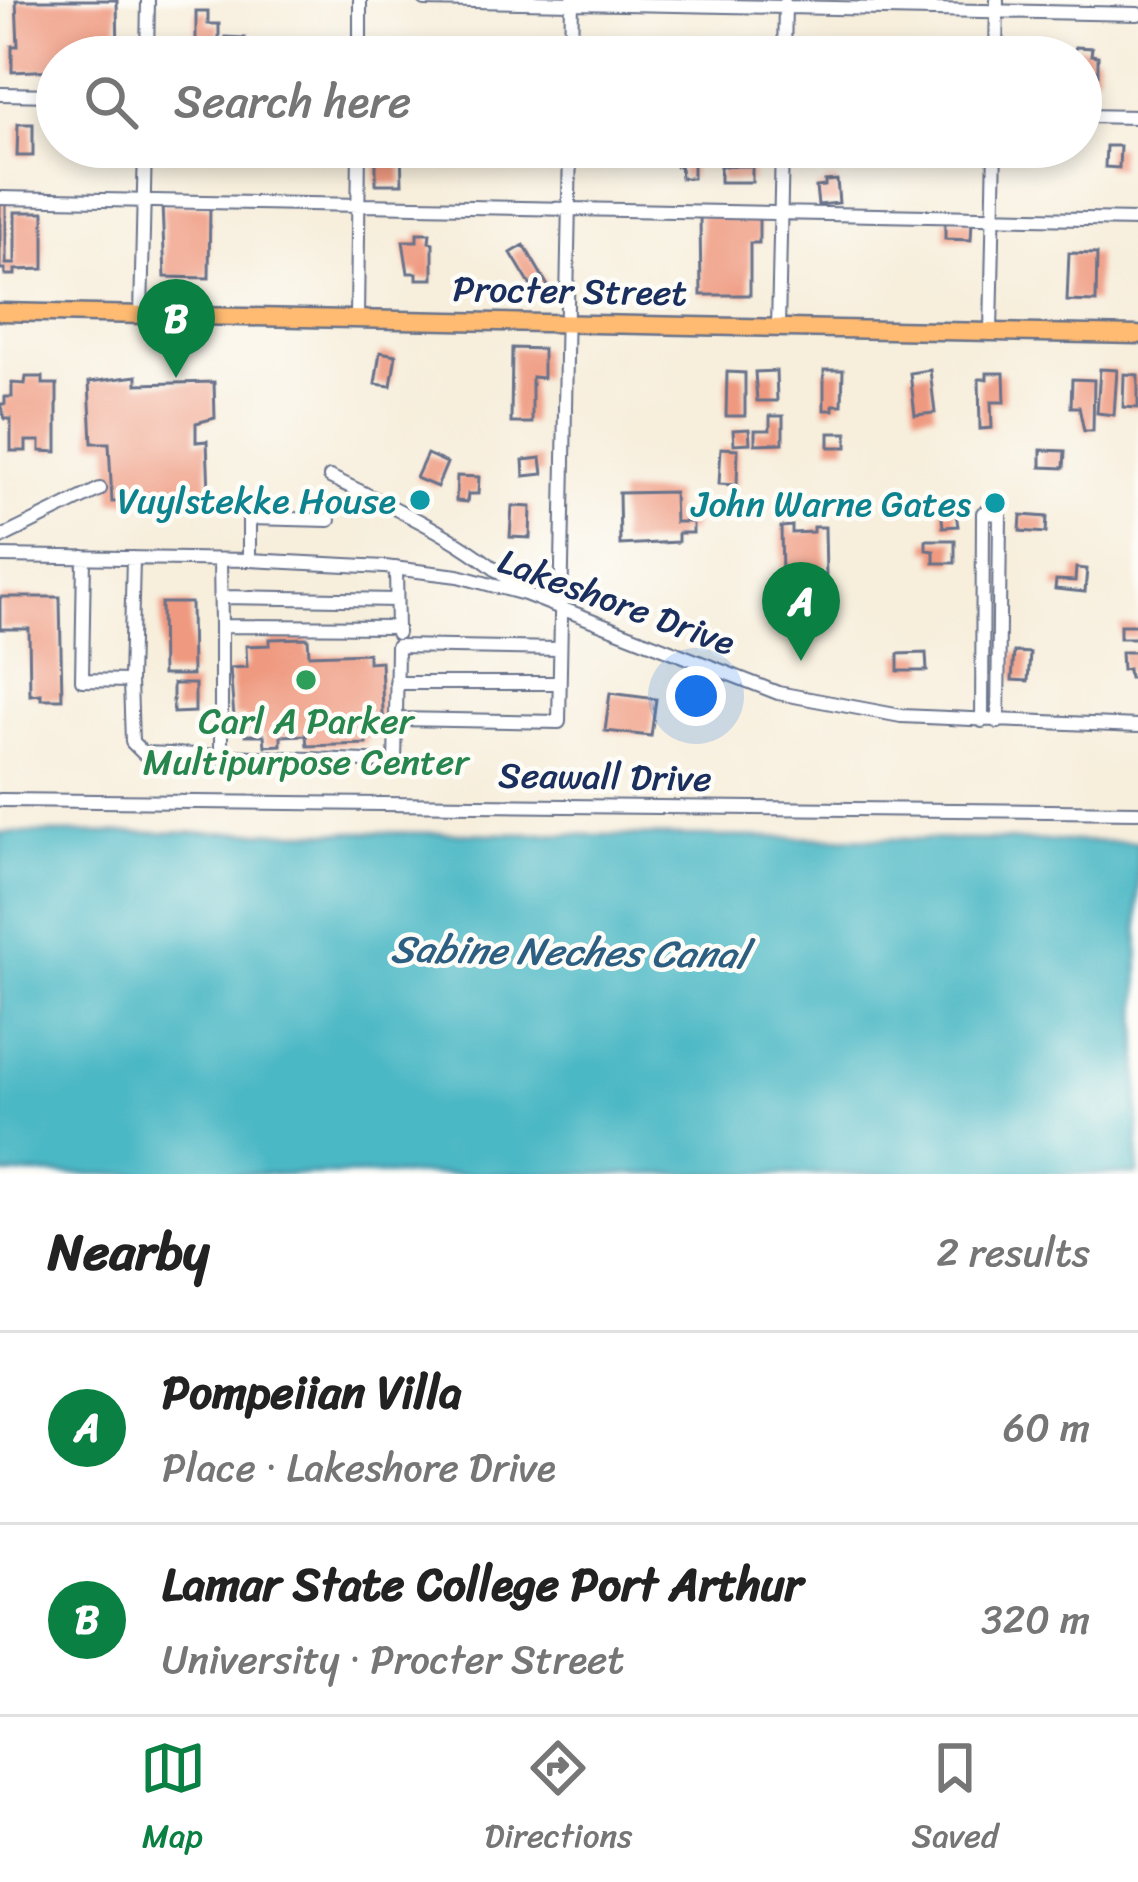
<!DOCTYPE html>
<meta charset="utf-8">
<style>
:root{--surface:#fff;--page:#f2f2f2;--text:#222;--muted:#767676;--line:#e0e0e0;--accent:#0b8043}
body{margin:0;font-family:Sriracha,sans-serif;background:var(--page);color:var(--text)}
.you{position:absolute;left:696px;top:696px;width:42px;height:42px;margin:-30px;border:9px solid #fff;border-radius:50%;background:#1a73e8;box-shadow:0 0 0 18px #1a73e833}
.badge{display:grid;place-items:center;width:78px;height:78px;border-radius:50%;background:var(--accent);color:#fff;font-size:39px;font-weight:700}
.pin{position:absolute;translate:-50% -99px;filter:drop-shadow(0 3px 6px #0008)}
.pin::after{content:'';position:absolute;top:63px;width:42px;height:36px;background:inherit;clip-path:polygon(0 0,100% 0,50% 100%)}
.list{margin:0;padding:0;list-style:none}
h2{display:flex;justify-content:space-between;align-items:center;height:156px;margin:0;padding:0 48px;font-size:51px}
h2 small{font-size:39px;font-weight:400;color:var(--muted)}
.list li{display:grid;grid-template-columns:78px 1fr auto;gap:36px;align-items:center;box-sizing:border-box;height:192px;padding:0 48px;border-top:3px solid var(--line)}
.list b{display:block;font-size:45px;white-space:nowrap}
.list p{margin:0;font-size:39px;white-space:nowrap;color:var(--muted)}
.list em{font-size:39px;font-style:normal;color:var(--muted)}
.icon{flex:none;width:66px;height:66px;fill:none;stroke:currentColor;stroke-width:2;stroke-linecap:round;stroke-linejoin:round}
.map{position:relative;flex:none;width:1138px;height:1174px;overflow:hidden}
.search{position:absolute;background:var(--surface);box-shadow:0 6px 18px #0003;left:36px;right:36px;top:36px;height:132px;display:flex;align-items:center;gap:30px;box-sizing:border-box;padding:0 42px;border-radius:66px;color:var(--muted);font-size:45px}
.sheet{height:540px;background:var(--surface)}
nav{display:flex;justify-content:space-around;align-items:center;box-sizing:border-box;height:168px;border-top:3px solid var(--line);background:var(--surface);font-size:33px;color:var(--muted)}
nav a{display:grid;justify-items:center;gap:6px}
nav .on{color:var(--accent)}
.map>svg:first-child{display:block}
.water{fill:#4bb8c5;stroke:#337492;stroke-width:3}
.building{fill:#ef9a80}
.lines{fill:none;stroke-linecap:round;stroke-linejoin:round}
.minor-casing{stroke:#68728a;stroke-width:16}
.major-casing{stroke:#68728a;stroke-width:21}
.minor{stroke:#fff;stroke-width:12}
.major{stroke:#ffbb71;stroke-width:16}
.culture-dot{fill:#0f9aa8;stroke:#fdfcf7;stroke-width:4.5}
.leisure-dot{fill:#2e9e5b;stroke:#fdfcf7;stroke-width:4.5}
.labels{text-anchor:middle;stroke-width:9;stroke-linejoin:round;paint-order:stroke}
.street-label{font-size:36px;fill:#1b2f5e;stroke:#fdfcf7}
.culture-label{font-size:36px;fill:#0d838f;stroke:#fdfcf7;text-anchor:end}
.leisure-label{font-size:36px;fill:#27864d;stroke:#fdfcf7}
.water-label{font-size:39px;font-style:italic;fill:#2c5f82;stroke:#fdfcf7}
</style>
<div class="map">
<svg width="1138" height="1174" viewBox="0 0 1138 1174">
<rect width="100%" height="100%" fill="#fdfcf7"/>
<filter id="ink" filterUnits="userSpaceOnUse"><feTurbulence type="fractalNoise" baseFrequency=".00833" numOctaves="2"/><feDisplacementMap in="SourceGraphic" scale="24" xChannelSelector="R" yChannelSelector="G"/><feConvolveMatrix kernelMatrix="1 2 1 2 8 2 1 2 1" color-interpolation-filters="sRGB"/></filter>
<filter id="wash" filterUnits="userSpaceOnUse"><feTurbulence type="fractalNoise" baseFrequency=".004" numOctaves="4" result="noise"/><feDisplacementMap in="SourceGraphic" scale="48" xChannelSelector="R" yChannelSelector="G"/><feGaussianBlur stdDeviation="2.7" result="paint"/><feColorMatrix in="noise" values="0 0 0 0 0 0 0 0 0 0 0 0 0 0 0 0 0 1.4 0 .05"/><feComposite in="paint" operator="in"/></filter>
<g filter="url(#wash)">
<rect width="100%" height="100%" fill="#f7eedb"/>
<path class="water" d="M370,832L1138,842V1174H0V833Z"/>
<g id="blocks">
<path class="building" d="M16,0H117L118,54L57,57V70L12,72V46H18Z
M196,11H208V24H219V57H196Z
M225,37L245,38L244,57H224Z
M679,38L698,39V57H679Z
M313,39L333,42V57H314Z
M622,39H638V47H646L645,57H621Z
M1075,47L1092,48L1091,55L1098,56V75H1088L1087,84H1081V57H1074Z
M18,124H33V156H17Z
M1106,146H1120L1119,168L1105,167Z
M376,147H401L402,184H376Z
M493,147H510L511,160L494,161Z
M623,147H639V161L623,162Z
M675,147H701V155H693V178H681L680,166H676Z
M1021,147H1050V156L1021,155Z
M720,166H752V182H720Z
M837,180L839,203L818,205L816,187L825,186V181Z
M0,200H6V264H15V212H44V269L15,270V275H5V269H0Z
M162,205L210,206L209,278L165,277Z
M700,215H759V243H750V295H701Z
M945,220H972L971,240L945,239Z
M417,233H430L429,242L433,243V279H417V273H408L403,241H417Z
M524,245L548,286L535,293L511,253Z
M1069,253L1097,254L1096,302L1067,301Z
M512,348L543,349V378L532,377V423H511Z
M380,352L396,355L391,386L375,384Z
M1100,369L1117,370L1114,415L1097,413Z
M824,370H843L842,405H833V410H824Z
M930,370L935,413L915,415L910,373Z
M776,371L777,401H757L755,372Z
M727,372L745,373V416H726Z
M987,373H1004L1005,402H991L992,428L980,429L979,379H987Z
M1124,374L1138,375V408L1123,407Z
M137,376V384L214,382L215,418L196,423V442L207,441L209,492L149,494V501L112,502L109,443H92L89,382Z
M26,377H43V384H57V452L40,451V441H26V451H11V419H5L0,404H5V397H12V383L25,384Z
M1072,379L1094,380L1093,431H1084L1079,407H1071Z
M770,416H783V443L755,444V430H770Z
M749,429L750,443L734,444L733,430Z
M829,433H847V447H829Z
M721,448L738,449L737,485L719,484Z
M1041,450L1065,451L1064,468L1041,467Z
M427,454L447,463L437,487L416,478Z
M541,458L543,474L524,476L523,460Z
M457,476L479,477L478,494H468L467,502L456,501Z
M674,492L675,522H693V533H678V542L620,545L619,493Z
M512,506L531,507L530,538L510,537Z
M955,508L958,526L943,527L941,509Z
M1021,515L1047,517L1046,533L1020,531Z
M792,526V533L813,532V527H825L826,576H810V589H795V575H782L781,527Z
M926,540H955V563H934V551L926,550Z
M1076,568L1087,569L1085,592L1055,589L1056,580L1075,581Z
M0,597H60L62,699H41V694L30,695L29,629H0Z
M161,603H191L192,675H162Z
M1120,625H1138V638H1120Z
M308,638L309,655L368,653V662L381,661L384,737L366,738V744L307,746L306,735L281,736V745L265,746L264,735H245L244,717H234L230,668L247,667L246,646L270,645V639Z
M1014,652L1030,653L1028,681L1012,680Z
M1121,652H1138V678H1129L1128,669L1122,670Z
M926,653L927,671H898V654Z
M173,684H195V712L173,713Z
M610,693L656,699L651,736L605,731Z"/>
</g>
</g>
<g filter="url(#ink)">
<use href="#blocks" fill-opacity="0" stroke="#68728a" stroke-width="3"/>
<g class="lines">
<g class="minor-casing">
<path id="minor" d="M425,0L1138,14
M147,57L148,0
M360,57V0
M571,57L572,0
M784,57L785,4
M996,57L997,0
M0,94L57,95
M1081,116L1138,117
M0,198L1138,220
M141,315L145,147
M357,319L359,147
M778,328L782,147
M991,332L995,147
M330,477C397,509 464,539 519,589
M0,538L100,489
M0,556L249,560L385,567L458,576L525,594L778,693L901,716L1138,726
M84,557L82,680L130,681L132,742L143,753L395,762L396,719L559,722L570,147
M220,560L221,626
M249,560V518L329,520
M396,568L397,633
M220,597L396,600
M130,681L133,558
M396,683H559
M396,719L397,646L559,649
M982,721L983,513L1000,514L998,722
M221,757V626L397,627
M0,800L1138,812"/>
</g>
<g class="major-casing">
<path id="major" d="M0,312L1138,335"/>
</g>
<use href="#minor" class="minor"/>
<use href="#major" class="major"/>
</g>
</g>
<g class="culture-dot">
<circle cx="420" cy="500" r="12"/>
<circle cx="995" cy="503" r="12"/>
</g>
<circle class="leisure-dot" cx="306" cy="680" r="12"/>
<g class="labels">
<g class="street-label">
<text transform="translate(570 290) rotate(1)" y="13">Procter Street</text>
<text transform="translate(617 601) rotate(20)" y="13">Lakeshore Drive</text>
<text transform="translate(605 776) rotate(1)" y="13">Seawall Drive</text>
</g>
<g class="culture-label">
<text x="396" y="513">Vuylstekke House</text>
<text x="971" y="516">John Warne Gates</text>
</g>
<g class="leisure-label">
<text x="306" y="733">Carl A Parker<tspan x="306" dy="41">Multipurpose Center</tspan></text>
</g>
<g class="water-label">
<text transform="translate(569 951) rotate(1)" y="14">Sabine Neches Canal</text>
</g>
</g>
</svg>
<div class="you"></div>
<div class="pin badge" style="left:801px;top:661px">A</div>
<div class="pin badge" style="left:176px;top:378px">B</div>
<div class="search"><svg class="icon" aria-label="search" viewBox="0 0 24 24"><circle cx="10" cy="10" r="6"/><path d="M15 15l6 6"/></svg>Search here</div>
</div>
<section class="sheet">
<h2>Nearby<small>2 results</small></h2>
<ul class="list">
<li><span class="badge">A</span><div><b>Pompeiian Villa</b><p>Place · Lakeshore Drive</p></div><em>60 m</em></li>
<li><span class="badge">B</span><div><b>Lamar State College Port Arthur</b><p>University · Procter Street</p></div><em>320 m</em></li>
</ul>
</section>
<nav>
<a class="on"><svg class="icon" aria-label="map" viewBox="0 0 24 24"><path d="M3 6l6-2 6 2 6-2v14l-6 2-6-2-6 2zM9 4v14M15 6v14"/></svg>Map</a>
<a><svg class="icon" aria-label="directions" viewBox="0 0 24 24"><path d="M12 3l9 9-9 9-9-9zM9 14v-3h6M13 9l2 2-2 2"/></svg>Directions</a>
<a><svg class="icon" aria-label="saved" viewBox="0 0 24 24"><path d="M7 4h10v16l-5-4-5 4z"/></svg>Saved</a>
</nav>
